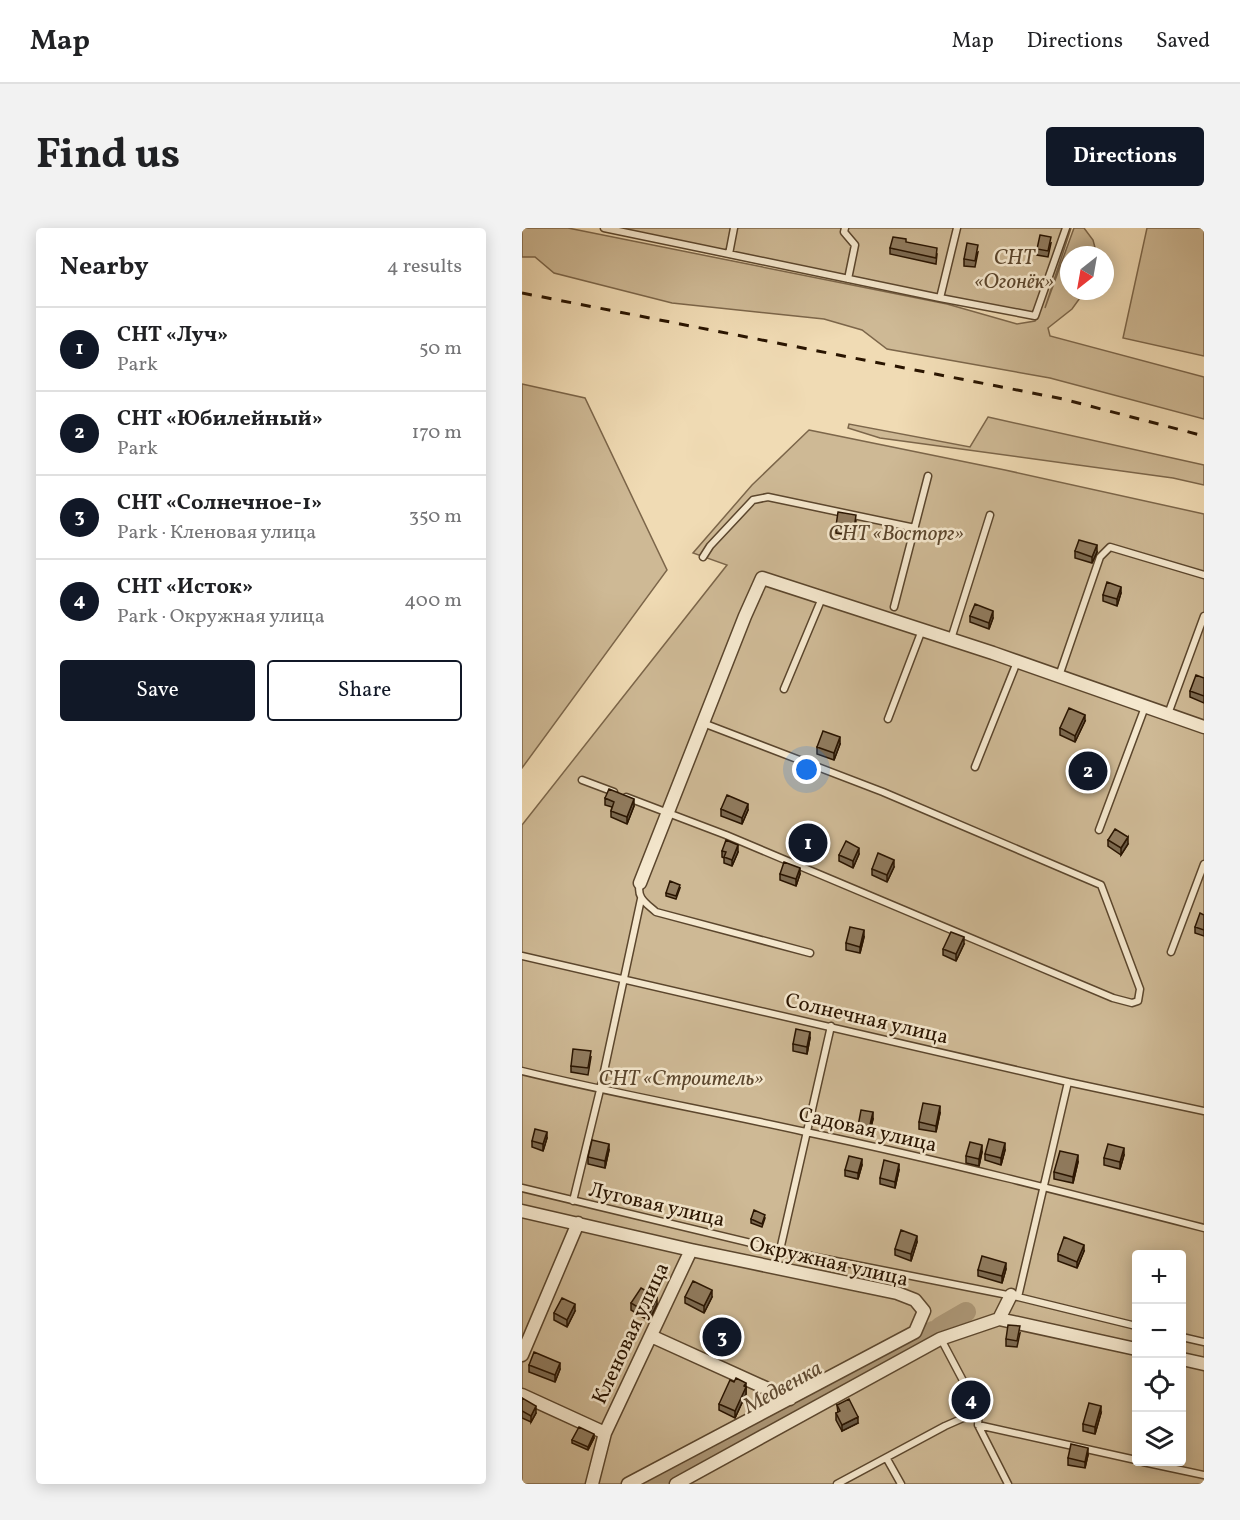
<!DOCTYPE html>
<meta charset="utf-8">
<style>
:root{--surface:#fff;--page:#f2f2f2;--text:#202124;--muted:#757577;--line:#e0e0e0;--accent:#111827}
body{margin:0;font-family:Vollkorn,serif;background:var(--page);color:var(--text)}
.controls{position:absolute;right:18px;bottom:18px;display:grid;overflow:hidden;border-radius:6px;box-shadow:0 3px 15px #0003}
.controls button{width:54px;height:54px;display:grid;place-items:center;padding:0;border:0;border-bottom:2px solid var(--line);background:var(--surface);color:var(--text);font:30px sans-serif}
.compass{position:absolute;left:538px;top:18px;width:54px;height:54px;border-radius:50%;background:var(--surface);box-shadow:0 3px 15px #0003;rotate:211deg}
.you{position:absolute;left:285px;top:542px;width:21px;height:21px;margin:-15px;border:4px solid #fff;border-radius:50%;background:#1a73e8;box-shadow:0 0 0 9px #1a73e833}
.badge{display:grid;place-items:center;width:39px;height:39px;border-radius:50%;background:var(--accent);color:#fff;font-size:20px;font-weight:700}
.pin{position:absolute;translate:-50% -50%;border:3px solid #fff;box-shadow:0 2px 6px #0006}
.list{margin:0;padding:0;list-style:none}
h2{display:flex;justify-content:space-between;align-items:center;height:78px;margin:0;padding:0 24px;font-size:26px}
h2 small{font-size:20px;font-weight:400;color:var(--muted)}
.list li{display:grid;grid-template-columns:39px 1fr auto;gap:18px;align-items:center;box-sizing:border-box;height:84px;padding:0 24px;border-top:2px solid var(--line)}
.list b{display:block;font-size:22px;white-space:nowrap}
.list p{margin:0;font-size:20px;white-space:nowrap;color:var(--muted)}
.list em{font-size:20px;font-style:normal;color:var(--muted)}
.actions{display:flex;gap:12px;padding:18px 24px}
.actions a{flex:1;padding:14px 0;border:2px solid var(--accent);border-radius:6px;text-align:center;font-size:21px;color:var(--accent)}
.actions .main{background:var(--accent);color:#fff}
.icon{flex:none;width:33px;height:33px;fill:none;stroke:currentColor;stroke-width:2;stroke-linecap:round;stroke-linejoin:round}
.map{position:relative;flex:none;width:682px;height:1256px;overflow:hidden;border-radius:6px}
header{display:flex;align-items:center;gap:36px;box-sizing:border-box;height:84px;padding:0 30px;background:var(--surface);border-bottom:2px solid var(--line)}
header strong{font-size:28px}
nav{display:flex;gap:33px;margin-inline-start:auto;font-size:21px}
.intro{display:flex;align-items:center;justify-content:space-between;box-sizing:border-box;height:144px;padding:0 36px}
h1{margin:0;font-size:42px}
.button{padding:15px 27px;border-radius:6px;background:var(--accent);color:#fff;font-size:21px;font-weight:700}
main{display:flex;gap:36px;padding:0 36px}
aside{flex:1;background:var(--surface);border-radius:6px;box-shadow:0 3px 15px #0003}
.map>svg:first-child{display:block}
.green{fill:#ceb995;stroke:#7c664a;stroke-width:1.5;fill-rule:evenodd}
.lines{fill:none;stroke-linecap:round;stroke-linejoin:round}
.river{stroke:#ac9777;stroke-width:20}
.service-casing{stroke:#5b462d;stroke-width:9}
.minor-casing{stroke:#5b462d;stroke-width:15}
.service{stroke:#f5e8ce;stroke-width:6}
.minor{stroke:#f5e8ce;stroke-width:12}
.rail{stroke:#291400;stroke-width:3;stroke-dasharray:10 10;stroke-linecap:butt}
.wall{fill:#7c6a51;stroke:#291400;stroke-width:1.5}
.shaded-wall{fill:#655642;stroke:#291400;stroke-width:1.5}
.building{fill:#907b5e;stroke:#291400;stroke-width:1.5}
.labels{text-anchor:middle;stroke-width:5;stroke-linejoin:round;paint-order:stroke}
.park-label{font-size:21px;font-style:italic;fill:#5b462d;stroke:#f5e8ce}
.street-label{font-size:21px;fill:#291400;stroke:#f5e8ce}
.water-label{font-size:22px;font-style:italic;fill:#5d4830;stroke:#f5e8ce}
</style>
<header>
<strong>Map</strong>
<nav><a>Map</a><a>Directions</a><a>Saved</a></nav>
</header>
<div class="intro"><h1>Find us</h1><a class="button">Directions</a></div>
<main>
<aside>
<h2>Nearby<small>4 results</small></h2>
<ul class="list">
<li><span class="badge">1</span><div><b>СНТ «Луч»</b><p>Park</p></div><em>50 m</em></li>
<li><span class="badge">2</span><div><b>СНТ «Юбилейный»</b><p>Park</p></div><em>170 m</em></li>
<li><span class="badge">3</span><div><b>СНТ «Солнечное-1»</b><p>Park · Кленовая улица</p></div><em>350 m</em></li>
<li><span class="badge">4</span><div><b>СНТ «Исток»</b><p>Park · Окружная улица</p></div><em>400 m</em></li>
</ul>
<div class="actions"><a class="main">Save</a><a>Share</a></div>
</aside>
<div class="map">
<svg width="682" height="1256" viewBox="0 0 682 1256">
<rect width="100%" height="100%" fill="#f0dbb4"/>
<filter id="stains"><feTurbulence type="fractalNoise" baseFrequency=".00333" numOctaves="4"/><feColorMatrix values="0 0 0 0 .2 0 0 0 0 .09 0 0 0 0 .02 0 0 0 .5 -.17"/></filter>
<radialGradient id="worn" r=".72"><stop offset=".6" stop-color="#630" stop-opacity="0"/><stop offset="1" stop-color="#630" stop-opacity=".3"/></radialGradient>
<path class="green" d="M0,0H46L425,76L495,96L513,93L517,87L83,0H549L523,80L552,0H562L571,12L575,27H547V63H563L550,81L526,100L528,108L682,149V191L528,150L365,121L340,102L302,91L150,75L32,45L13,29H0Z
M625,0H682V128L601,110Z
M0,156L63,170L145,342L0,540Z
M466,189L682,237V257L651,250L358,210L326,200L327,196L448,219Z
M287,202L483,242L682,286V1256H0V597L205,337L171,325L230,257ZM614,1026H660V1234H614Z"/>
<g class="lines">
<path class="river" d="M418,1099L444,1084
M132,1256L411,1103"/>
<g class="service-casing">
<path id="service" d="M82,0L418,70L513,88L544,0
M323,0L322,4L333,17L326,51
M207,26L212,0
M418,70L435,0
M181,329L188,318L231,272L246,269L393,300
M372,379L406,248
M429,411L468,287
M537,448L578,329L588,319L682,347
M262,461L300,370
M646,486L682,388
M366,491L400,402
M453,539L495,434
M60,552L92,564
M104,569L204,607L591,770L610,775L616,773L618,761L579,657L361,564L181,495
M577,602L623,479
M118,655C114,670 124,675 134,684L288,725
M649,724L682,636
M0,728L546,854L682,883
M0,843C94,866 190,883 284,904C418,932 550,966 682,1000
M0,960L258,1022L496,1069L614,1098
M51,973L78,862L119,671
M258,1022L309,798
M496,1069L546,854
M660,1109L682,1114
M419,1111L457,1183L456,1197L486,1256
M456,1197L614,1232
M365,1231L379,1256
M621,1234L682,1247
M315,1256L423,1198L457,1183"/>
</g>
<g class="minor-casing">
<path id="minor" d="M118,655L223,388L240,350L471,425L682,499
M0,983L169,1022L375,1065L393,1072L402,1083L393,1104L106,1256
M477,1091L489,1067
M129,1108L268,1171
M0,1127L56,995
M660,1131L682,1136
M0,1167L83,1205
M70,1256L83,1205L169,1022
M154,1256L418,1111L477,1091L614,1121"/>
</g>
<use href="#service" class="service"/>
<use href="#minor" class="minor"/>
<path class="rail" d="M0,65L541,171L682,208"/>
</g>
<path class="wall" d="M529,15L526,29L515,27V21Z
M368,20L415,26L414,36L368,26Z
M456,24L453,39L442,38V31Z
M334,293L332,308L314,305V298Z
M553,323L575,324L570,335L553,330Z
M599,365L595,378L581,373V367Z
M448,388L471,390L467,401L448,394Z
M682,450V475L668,469V463Z
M563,493L553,514L538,507V500Z
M318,516L312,532L295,526V519Z
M83,570L112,578L105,596L89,589V583L90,579L83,577Z
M199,581L226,582L220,596L199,588Z
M586,612L606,616L599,627L586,618Z
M281,614H298L294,625L281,621Z
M200,623L216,624L210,638L202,635V630L200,629Z
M337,626L331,640L317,633V627Z
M372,639L365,654L350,647V641Z
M258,646H278L274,658L258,652Z
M158,660L154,671L144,668V665Z
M682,687V708L673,705V699Z
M342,709L338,725L324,722V715Z
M442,716L434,733L421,727V721Z
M288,810L285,826L271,823V816Z
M69,829L66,847L49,844V838Z
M418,885L414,904L397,901V894Z
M351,891L347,907L336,904V898Z
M25,910L21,923L10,919V913Z
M87,922L83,940L66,936V929Z
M483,922L479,937L463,932V926Z
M460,924L457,938L444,935V928Z
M602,927L598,941L582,937V930Z
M556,934L551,955L532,951V944Z
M340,937L336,951L323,948V942Z
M377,942L373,960L358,956V950Z
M243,990L240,999L229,995V991Z
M395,1014L389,1033L373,1027V1021Z
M562,1023L555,1040L536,1033V1026Z
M484,1041L480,1055L456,1048V1042Z
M163,1069H190L182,1085L163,1075Z
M109,1075L135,1076L127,1093L109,1082Z
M53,1083L45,1099L32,1092V1085Z
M498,1105L495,1119L484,1118V1111Z
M197,1110L218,1111L212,1123L197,1116Z
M7,1137L38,1141L33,1154L7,1144Z
M224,1159V1166L213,1190L197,1182V1176Z
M0,1170L14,1185L9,1194L0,1190Z
M315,1177L336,1195L320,1203L314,1192V1185H316Z
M579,1185L573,1206L561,1203V1196Z
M72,1210L66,1222L50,1215V1212Z
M566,1227L563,1240L546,1237V1230Z"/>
<path class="shaded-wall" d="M575,317V324L570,335V329Z
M599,359V365L595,378V371Z
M471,383V390L467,401V395Z
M563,487V493L553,514V508Z
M318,509V516L312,532V525Z
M112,571V578L105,596V589Z
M226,576V582L220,596V590Z
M298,607V614L294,625V619Z
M606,609V616L599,627V620Z
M216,617V624L210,638V632Z
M337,620V626L331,640V633Z
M372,632V639L365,654V647Z
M278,640V646L274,658V651Z
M342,702V709L338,725V719Z
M442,709V716L434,733V726Z
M288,804V810L285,826V819Z
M418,878V885L414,904V898Z
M351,884V891L347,907V901Z
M25,904V910L21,923V916Z
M483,915V922L479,937V930Z
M87,916V922L83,940V933Z
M460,917V924L457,938V931Z
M602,920V927L598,941V934Z
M556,927V934L551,955V949Z
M340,931V937L336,951V945Z
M377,936V942L373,960V954Z
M395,1008V1014L389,1033V1026Z
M562,1017V1023L555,1040V1034Z
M484,1035V1041L480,1055V1048Z
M190,1062V1069L182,1085V1078Z
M135,1069V1076L127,1093V1086Z
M53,1076V1083L45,1099V1092Z
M218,1104V1111L212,1123V1117Z
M38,1135V1141L33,1154V1147Z
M224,1155V1166L213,1190V1183Z
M14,1178V1185L9,1194V1188Z
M579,1178V1185L573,1206V1199Z
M336,1189V1195L320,1203V1197Z
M72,1206V1210L66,1222V1219Z
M566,1220V1227L563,1240V1234Z"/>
<path class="building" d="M518,7L529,9L526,23L515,21Z
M371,9L384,11V14L415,20L414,30L368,20Z
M445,15L456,17L453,33L442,31Z
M316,284L334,287L332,301L314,298Z
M557,312L575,317L570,329L553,323Z
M585,354L599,359L595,371L581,367Z
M453,376L471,383L467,395L448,388Z
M674,447L682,450V468L668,463Z
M547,480L563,487L553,508L538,500Z
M301,503L318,509L312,525L295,519Z
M87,561L112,571L105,589L89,583L92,574L83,570Z
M205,567L226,576L220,590L199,581Z
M593,601L606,609L599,620L586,612Z
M285,602L298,607L294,619L281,614Z
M204,612L216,617L210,632L202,629L204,624L200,623Z
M324,613L337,620L331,633L317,627Z
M356,625L372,632L365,647L350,641Z
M262,634L278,640L274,651L258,646Z
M148,653L158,657L154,668L144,665Z
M678,685L682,687V702L673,699Z
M328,699L342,702L338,719L324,715Z
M429,704L442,709L434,726L421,721Z
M274,801L288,804L285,819L271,816Z
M51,821L69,823L66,840L49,838Z
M401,875L418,878L414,898L397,894Z
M339,882L351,884L347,901L336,898Z
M13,901L25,904L21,916L10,913Z
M467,911L483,915L479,930L463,926Z
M70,912L87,916L83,933L66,929Z
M448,914L460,917L457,931L444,928Z
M586,916L602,920L598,934L582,930Z
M538,923L556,927L551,949L532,944Z
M327,928L340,931L336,945L323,942Z
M362,932L377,936L373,954L358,950Z
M232,982L243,987L240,996L229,991Z
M379,1002L395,1008L389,1026L373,1021Z
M542,1009L562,1017L555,1034L536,1026Z
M460,1028L484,1035L480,1048L456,1042Z
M171,1053L190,1062L182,1078L163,1069Z
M119,1060L135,1069L127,1086L109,1075Z
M40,1070L53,1076L45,1092L32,1085Z
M203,1097L218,1104L212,1117L197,1110Z
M486,1097L498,1098L495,1113L484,1111Z
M12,1124L38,1135L33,1147L7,1137Z
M214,1150L224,1155L222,1158L224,1159L213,1183L197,1176L208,1152L212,1154Z
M0,1170L14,1178L9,1188L0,1183Z
M327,1171L336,1189L320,1197L314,1185L318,1183L315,1177Z
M567,1175L579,1178L573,1199L561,1196Z
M57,1199L72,1206L66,1219L50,1212Z
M549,1216L566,1220L563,1234L546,1230Z"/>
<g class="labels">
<g class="park-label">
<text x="492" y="36">СНТ<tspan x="492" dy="24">«Огонёк»</tspan></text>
<text x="374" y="312">СНТ «Восторг»</text>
<text x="159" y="857">СНТ «Строитель»</text>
</g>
<g class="street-label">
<text transform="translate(345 790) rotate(13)" y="7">Солнечная улица</text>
<text transform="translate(346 901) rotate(13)" y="7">Садовая улица</text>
<text transform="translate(135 976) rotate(13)" y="7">Луговая улица</text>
<text transform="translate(307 1033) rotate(13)" y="7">Окружная улица</text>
<text transform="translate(108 1105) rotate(-65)" y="7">Кленовая улица</text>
</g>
<g class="water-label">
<text transform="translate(260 1158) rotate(-29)" y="8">Медвенка</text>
</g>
</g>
<rect width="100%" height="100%" filter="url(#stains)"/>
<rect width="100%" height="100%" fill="url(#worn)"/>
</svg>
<div class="controls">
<button>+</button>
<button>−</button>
<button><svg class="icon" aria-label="locate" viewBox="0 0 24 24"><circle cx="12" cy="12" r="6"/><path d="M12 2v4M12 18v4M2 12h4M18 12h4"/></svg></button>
<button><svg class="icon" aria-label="layers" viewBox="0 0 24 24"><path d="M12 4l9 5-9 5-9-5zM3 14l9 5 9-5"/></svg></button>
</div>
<svg class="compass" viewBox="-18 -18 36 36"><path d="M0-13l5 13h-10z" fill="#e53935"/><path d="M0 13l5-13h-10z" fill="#757577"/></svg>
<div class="you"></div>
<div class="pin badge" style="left:286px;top:615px">1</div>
<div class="pin badge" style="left:566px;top:543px">2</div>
<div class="pin badge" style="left:200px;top:1109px">3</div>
<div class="pin badge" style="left:449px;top:1172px">4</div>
</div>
</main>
